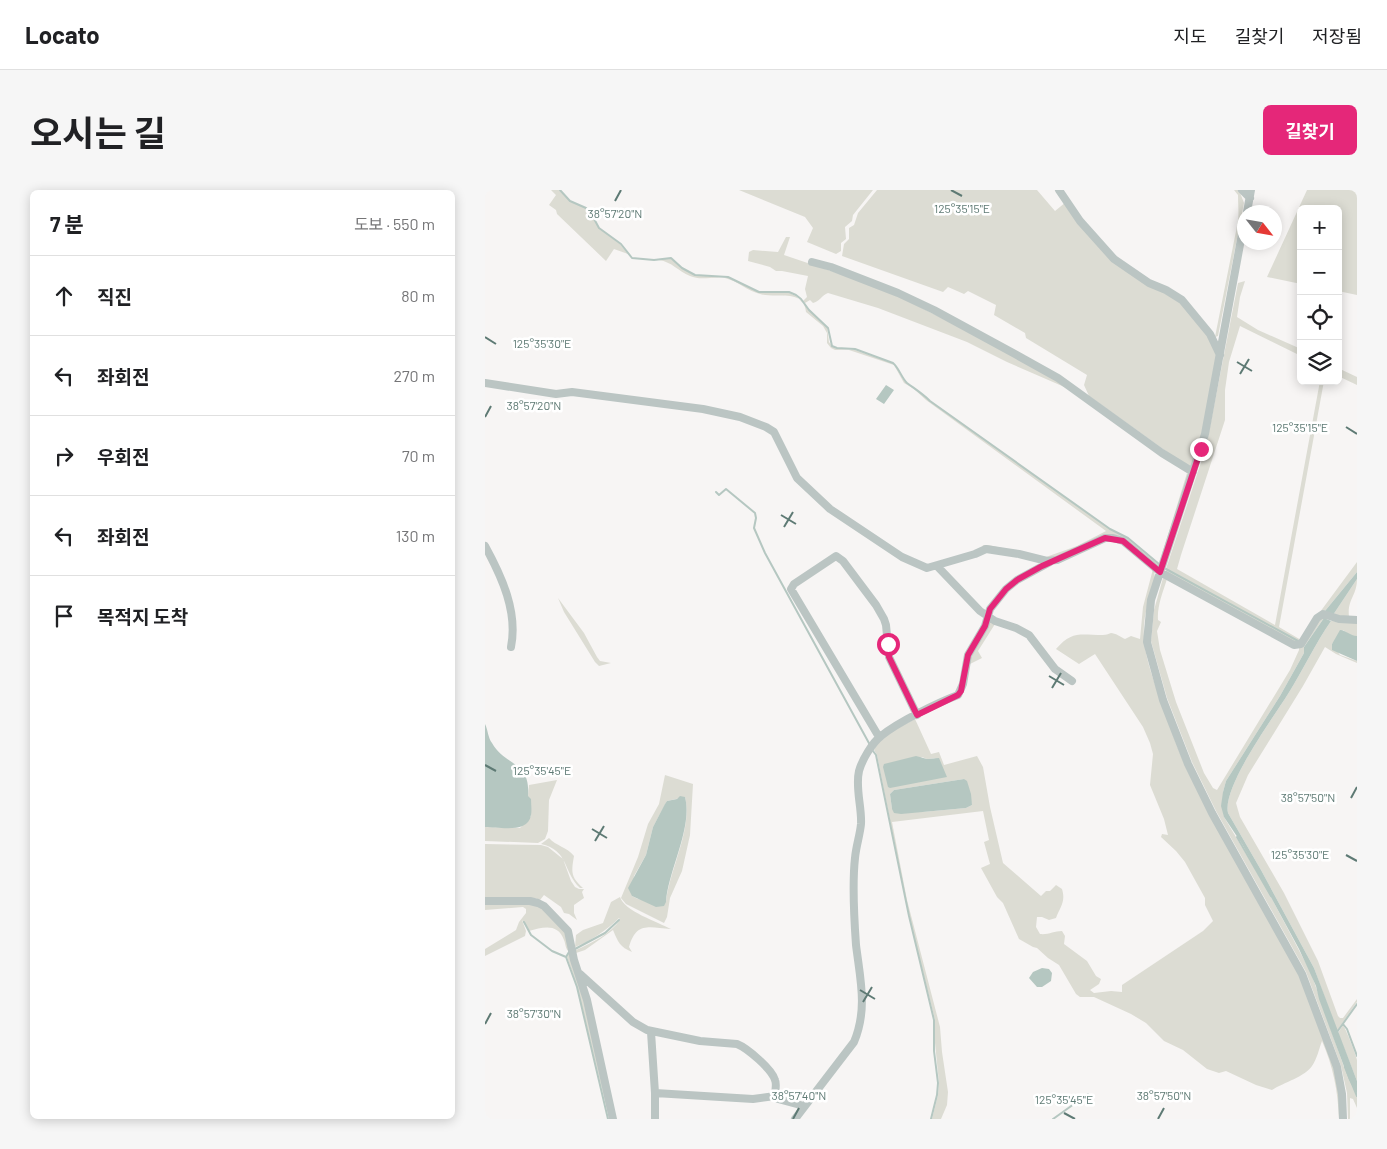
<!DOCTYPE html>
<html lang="ko">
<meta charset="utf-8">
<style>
:root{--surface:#fff;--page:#f6f6f6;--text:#202124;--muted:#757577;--line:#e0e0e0;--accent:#e52779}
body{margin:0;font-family:Barlow,"Noto Sans KR",sans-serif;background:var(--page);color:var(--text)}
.controls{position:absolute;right:15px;top:15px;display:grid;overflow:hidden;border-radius:8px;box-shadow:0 2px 12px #0003}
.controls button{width:45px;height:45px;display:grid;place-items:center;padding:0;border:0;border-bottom:1px solid var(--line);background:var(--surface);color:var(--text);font:25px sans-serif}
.compass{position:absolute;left:752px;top:15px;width:45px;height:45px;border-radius:50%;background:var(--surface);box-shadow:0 2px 12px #0003;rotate:121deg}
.stop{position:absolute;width:15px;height:15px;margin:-11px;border:4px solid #e52779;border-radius:50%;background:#fff}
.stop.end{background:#e52779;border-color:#fff;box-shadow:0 1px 5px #0008}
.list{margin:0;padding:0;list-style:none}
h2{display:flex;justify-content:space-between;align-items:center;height:65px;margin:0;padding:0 20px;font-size:21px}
h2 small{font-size:16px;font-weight:400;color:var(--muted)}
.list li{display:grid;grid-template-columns:32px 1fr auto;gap:15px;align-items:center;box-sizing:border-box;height:80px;padding:0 20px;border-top:1px solid var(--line)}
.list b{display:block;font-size:19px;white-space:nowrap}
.list em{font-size:16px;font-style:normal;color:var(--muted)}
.icon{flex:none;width:28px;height:28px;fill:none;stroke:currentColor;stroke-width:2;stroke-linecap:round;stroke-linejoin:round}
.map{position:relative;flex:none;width:872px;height:929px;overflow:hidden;border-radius:8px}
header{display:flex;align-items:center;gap:30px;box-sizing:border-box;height:70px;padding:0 25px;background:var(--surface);border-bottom:1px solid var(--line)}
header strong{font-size:24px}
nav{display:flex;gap:28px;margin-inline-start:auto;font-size:18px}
.intro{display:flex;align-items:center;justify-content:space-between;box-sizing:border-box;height:120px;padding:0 30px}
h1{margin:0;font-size:35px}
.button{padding:12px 22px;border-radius:8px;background:var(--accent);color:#fff;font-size:18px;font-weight:700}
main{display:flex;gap:30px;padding:0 30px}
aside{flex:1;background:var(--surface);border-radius:8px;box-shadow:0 2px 12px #0003}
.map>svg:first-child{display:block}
.green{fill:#dcdcd3;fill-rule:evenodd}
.water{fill:#b5c7c1}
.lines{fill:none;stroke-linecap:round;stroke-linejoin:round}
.stream{stroke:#b5c7c1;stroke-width:2}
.minor{stroke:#bbc5c3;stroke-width:8}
.route{stroke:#e52779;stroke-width:6}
.ticks{fill:none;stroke:#5e7a74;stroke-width:2}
.ticks-label{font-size:12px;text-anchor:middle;fill:#5e7a74;stroke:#fff;stroke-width:5;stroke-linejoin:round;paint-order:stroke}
</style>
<header>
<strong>Locato</strong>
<nav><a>지도</a><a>길찾기</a><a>저장됨</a></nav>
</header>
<div class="intro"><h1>오시는 길</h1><a class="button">길찾기</a></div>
<main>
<aside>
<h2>7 분<small>도보 · 550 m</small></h2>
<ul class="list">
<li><svg class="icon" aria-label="ahead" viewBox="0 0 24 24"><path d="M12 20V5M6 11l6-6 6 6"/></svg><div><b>직진</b></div><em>80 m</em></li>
<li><svg class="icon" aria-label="left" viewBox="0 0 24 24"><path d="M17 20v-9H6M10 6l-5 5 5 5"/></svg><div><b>좌회전</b></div><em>270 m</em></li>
<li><svg class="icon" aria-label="right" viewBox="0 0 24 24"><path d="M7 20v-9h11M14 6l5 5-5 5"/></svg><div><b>우회전</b></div><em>70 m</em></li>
<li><svg class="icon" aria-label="left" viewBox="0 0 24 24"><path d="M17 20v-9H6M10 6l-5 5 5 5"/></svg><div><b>좌회전</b></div><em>130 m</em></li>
<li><svg class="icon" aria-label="arrive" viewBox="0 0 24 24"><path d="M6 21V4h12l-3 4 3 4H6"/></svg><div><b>목적지 도착</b></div></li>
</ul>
</aside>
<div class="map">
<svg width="872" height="929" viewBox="0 0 872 929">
<rect width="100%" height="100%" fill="#f7f5f4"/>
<path class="green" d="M66,0H74L85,11L101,18L107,25L114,38L135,54L143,64L129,59L121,71L72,24L71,20L64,15L71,5Z
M254,0H388L368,25L367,31L360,37L361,49L356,53V61L351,64L322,52L328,38L320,27Z
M392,0H552L570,21L581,12L611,53L693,110L725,148L733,165L718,244L710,267L706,276L699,274L604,206L599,195L602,185L541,148L540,143L509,125L511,115L483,101L479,104L463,97L458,102L357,66L359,54L364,49V38L369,35L373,23Z
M749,0H754L759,13L733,146L730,147L753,31C754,22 753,14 753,5Z
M822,0H872V105L853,101V19H816V94L782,87Z
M301,47H305L299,65L358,85L415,107L490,145L572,190L584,199L522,172L482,152L393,118L343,103C337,105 334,112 328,113L325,110L320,113L318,111L322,107L320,99L323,86L297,81H291L285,77L263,71L264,62L268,60L293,62Z
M181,68H185L197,78L210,85L243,88L274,102L304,103L311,106L342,138L344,152L347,156L352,159L370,160L407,173C414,178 415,188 422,193C429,199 438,205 445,211L625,339L643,349L674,374L702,283L704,286L674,378L631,347L566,369L503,358L497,355H503L561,367L592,356L621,341L441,210L429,199L419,193L409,175L364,160H350L346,158L342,153V143L338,136L321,122C319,98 290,109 275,104C263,101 252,91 240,88C228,86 216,91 205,86C193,81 187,72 174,70Z
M760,91L755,107L752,127L773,140L816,159V166L755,136L744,172L740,200V230L696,365L692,379L790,435L835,191H839L794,437L816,450L814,452L808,451L680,382L721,257L753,93Z
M853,178L872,187V195L853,186Z
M872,372V382L840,421L835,422Z
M668,379C673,390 666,402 663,413C660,424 658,436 659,447C660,467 667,485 673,503C682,529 691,555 702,580L814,783L844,858L854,895L856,929H854C853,901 848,876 837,851C834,859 832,869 827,876C821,886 798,893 787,900L771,895L741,881L734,883L722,879L698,860L679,851L661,833L646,824L609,807H595L591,804L574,775L563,768L552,758L548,757L534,749L518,713L512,707L496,678L505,674L499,652L504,650L498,621L407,632L422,710L455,837L457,862L463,902L462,915L456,929H447L453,905L454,893L450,853V830L424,726L392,565L389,560C396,545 415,537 430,529L446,564L454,562L459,575L492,566L498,577L505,617L518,673L556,706L561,701H565L571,695L577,699C581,712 575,717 571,728L564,730L557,727H552L551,737L555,744C563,745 569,741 577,741L580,746L579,754L602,771L611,786L616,789L614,794L605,800L609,803L626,801L637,802V795L718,741L728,731L720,715V708L700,672L691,661L676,647L677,644L683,645L679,629L665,595L668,564L665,553L658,537L610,464L594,474L571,459C587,440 596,445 618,445C621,445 623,444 626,443C630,443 636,447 640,449L646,446L655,449L658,417ZM437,567L442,569L451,568L402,594ZM479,589L487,615L481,618L437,622L407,619L405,604L409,600Z
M678,388L682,389C678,402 672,416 673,430L676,432L672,441L675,460L691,512L719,583L728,598L732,600L805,480L814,460V457L835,428H839L819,457V463L795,506L741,591L738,602L739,627L779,694L826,783L859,877L872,904V918L868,909L865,908V929H863L862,903L856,876L821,782L731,621L707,572L682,508L666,451L669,420Z
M872,389C872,406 862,409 864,427L848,425Z
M73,408L99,443L112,467L115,471L126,473L114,476L110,472L79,422Z
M504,431L510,434L493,461L497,468L483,475L487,465Z
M846,431L872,432V446H866L858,440L847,454L855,465L872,471V473L851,464L840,457L818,496L763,585L751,613L755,627L799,703L833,771L853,826L855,828H858L872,809V812L852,841L829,778L776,680L743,623C737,597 788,528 803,504C818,480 830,454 846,431Z
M180,585L208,594L205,645L197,681L185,708L182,727L179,733L141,714L136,708L153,667L163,634L174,614ZM200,607C208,638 184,681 181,712L153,709L147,706L149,686L161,665L168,637L182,611Z
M72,590L64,610L63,641L60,649L53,653L0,651V637L35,638L46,626L43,606L44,595Z
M64,648C71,656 82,657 89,666C86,683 86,687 98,698H95C78,682 84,660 56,654Z
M0,654L56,655L63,657L78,669L86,691L90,697L94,699H99L97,702L99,708L89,715V723L92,730L84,724L79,723L76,717L59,705L55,710L50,708L0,709Z
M135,707C139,721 173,732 186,739C163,737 151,732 144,757L147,762C135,757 133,752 128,740L100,760L91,763V760C107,753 125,744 135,730L134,728C122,740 106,751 90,757L91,745L98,740L118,733L126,712Z
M0,712L54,714L79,737L95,790L127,929H124L92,796L82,767L84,762C80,758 81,755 79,750C73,733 58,737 44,741L37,730L41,741L40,746L0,766V759L31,740L34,732L41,723V719L38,717L0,720Z
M858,835C861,839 871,865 872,870C872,877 872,884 872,891L853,843Z"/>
<path class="water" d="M401,195L409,200L399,214L391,209Z
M872,382V389L848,425L840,421Z
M839,428L846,431C830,454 818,480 803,504C788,528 737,597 743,623L776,680L829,778L872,891V904L864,890L834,809L831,796L814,759L757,654L739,627L736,616L738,602L741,591L795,506L819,463V457Z
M855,440C861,440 865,446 872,446V471L847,460V454Z
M0,534C3,540 3,548 7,553C21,577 46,571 43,606L46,609C46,614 47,620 46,625C43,644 14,637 0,637Z
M431,566L442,569L454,568L462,587L405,598L403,597L398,577L399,574Z
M479,589L482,591L486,604L487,615L481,618L416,624L409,623L407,619L405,604L409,600Z
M195,606L200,607C208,638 183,681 181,712L179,716L171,717L147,706L143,698L161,665L168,637L180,614L182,611L192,609Z
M557,778L564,779L567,783L566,791L557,797H552L544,788L548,782Z"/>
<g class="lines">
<path class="stream" d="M75,0L85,11L101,18L107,25L114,38L136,54L147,68L169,70L186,68L197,78L210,85L243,87L274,102H304L311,105L316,109L324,120L343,138L347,156L352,158L370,159L408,173C414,178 416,187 422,193C430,199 438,204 445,211L625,339L643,348L674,374
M231,302L234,305L241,299L270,323L271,328L269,338L280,363L385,555
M681,379L813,451
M388,561L391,565L424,726L449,830V861L453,893L452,905L446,929
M752,647L786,706
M39,732L46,745L67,761L81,767
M90,759L120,743L134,730
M84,762L81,767L92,797L123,929
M858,834L862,839L872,866
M852,842L872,814
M860,877L872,906
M568,929L603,904"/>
<path class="minor" d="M574,0L595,31L629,69L664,93L681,100L697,110L725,144L735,165
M757,0L765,8
M762,22L766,0
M759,33L720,244L666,410L662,452L678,510L703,574L727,623L817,784L852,877L857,904L858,929
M327,72L346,77L413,103L449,120L530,164L573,188L677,263L708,282
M0,193L71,204L87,202L218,219L255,227L281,237L289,242L312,288L345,319L417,367L442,378L490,364L501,359L534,364L562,371L572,370L620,348H628L638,351L675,382L809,455L816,454L832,428L838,424L854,429L872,430
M0,356C17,387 33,422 26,457
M452,376L495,421L510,431L531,438L544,445L570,479L587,491
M394,547L306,399L309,394L351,366L358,371L391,415L399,429L401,435L404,467L432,525
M0,711H45L53,713L59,716L83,741L89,770L102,810L128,929
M95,784L148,832L162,840L215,851L252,854C262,858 287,879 290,890C292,894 290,901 290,906L293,909L319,916
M166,842L170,903V929
M170,903L268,909L290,906
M310,929L369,852C383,819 375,788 371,755C369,727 367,695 370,668C371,656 375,645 376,634C377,617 370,598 374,581C377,570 387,553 396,546C413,532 452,513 473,505L478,494L483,465L500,436L505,419L521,399L532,390L565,372"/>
</g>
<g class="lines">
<path class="route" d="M403,454L404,467L432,525L473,505L476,501L483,465L500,436L505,419L521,399L532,390L557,376L620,348L638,351L675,382L716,259"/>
</g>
<path class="ticks" d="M466,0L477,6M130,11L136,0M0,147L11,154M752,172L767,181M755,184L764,169M0,227L6,216M861,237L872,244M296,325L311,334M299,337L308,322M564,486L579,495M567,498L576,483M0,575L11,581M866,608L872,597M107,639L122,648M110,651L119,636M861,665L872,671M375,800L390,809M378,812L387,797M0,834L6,823M579,923L590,929M308,929L314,918M673,929L679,918"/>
<g class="ticks-label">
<text x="477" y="23">125°35'15"E</text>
<text x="130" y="28">38°57'20"N</text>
<text x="57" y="158">125°35'30"E</text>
<text x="49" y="220">38°57'20"N</text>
<text x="815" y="242">125°35'15"E</text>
<text x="57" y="585">125°35'45"E</text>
<text x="823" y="612">38°57'50"N</text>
<text x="815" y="669">125°35'30"E</text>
<text x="49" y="828">38°57'30"N</text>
<text x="314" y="910">38°57'40"N</text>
<text x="679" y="910">38°57'50"N</text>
<text x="579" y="914">125°35'45"E</text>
</g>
</svg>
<div class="controls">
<button>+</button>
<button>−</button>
<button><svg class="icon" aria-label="locate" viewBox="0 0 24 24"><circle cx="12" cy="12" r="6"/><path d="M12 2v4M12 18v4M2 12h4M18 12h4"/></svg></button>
<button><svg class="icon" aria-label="layers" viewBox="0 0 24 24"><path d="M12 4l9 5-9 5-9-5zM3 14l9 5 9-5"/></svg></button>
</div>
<svg class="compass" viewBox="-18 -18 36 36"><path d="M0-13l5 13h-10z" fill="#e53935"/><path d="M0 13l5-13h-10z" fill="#757577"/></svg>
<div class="stop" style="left:403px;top:454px"></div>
<div class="stop end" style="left:716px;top:259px"></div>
</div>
</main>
